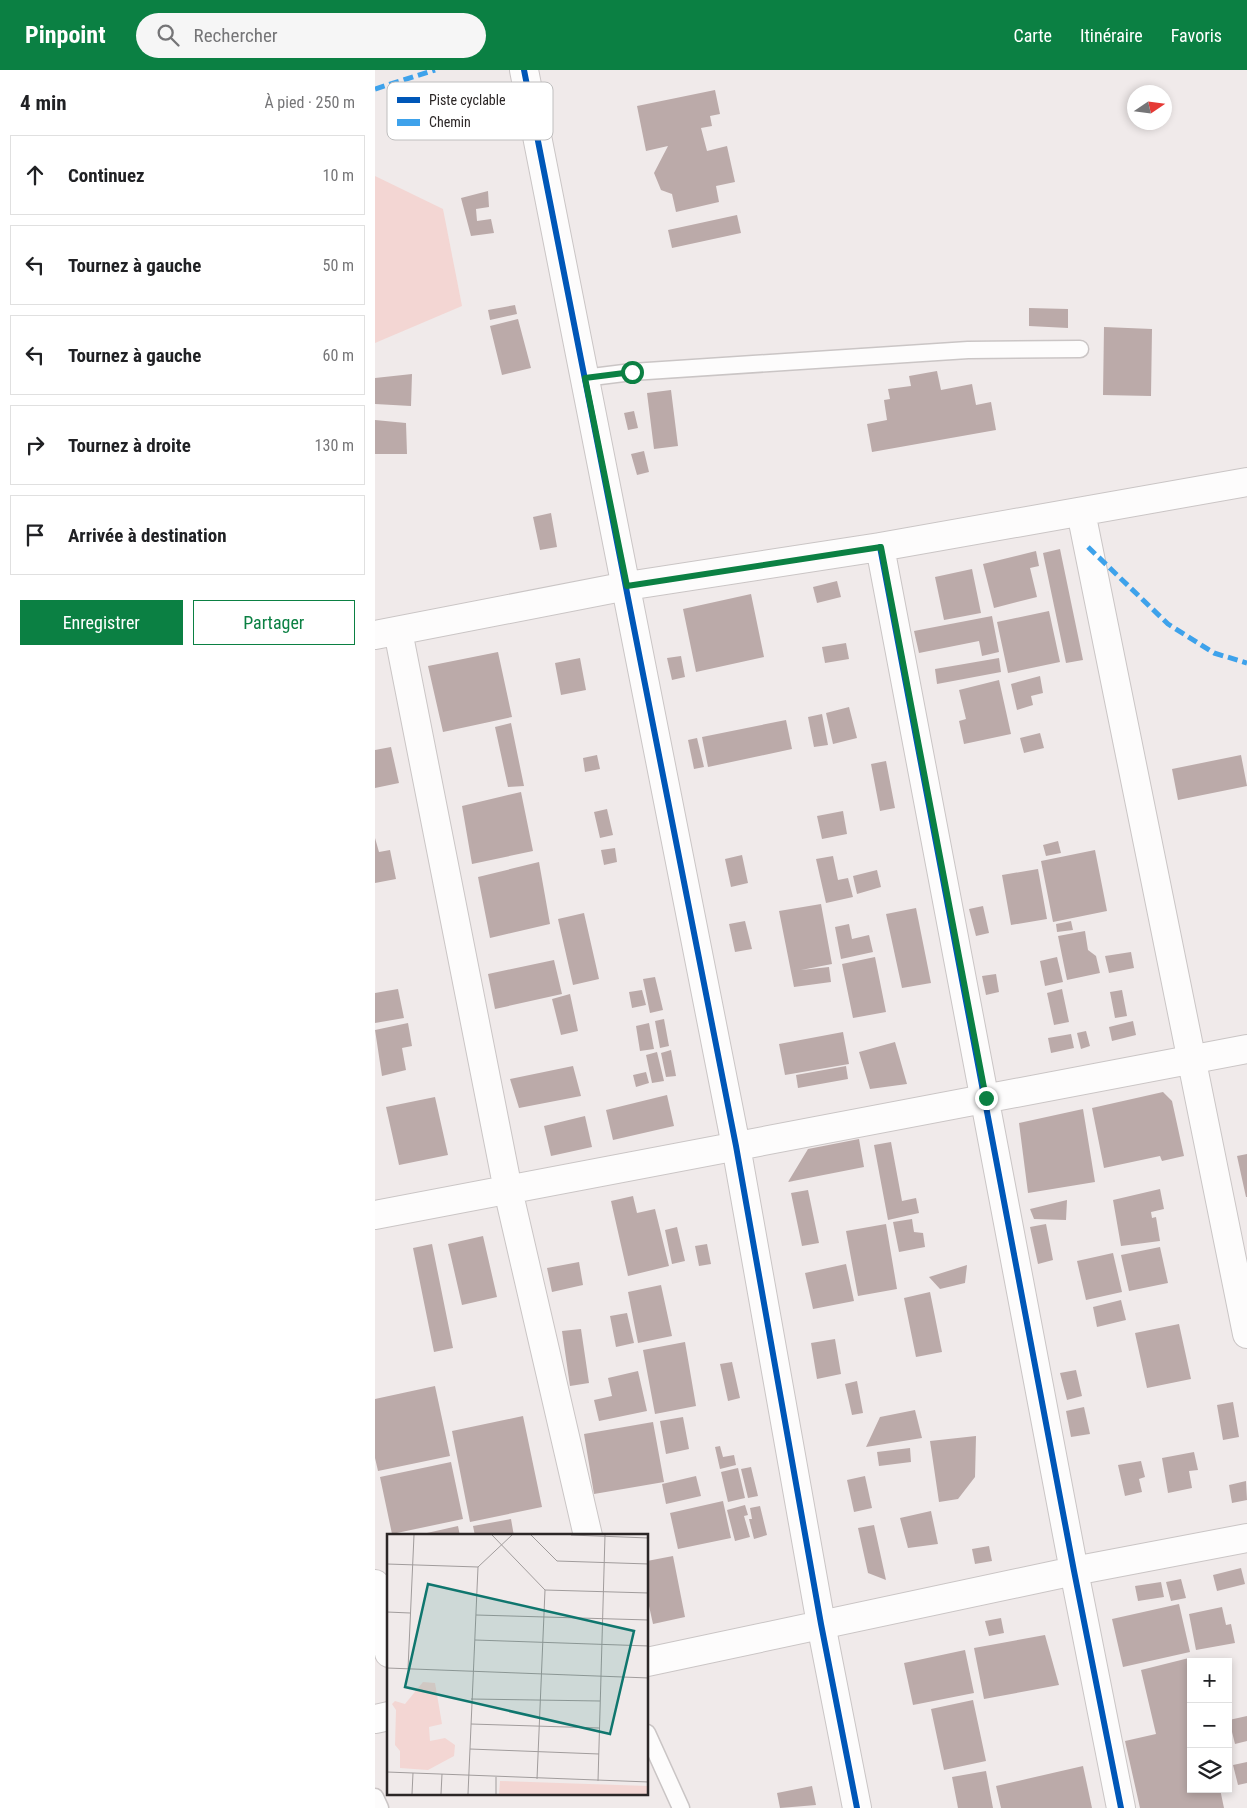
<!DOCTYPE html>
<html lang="fr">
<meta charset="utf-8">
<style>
:root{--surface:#fff;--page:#f6f6f6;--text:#202124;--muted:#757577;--line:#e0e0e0;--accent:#0b8043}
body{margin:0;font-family:"Roboto Condensed",sans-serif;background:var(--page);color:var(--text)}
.controls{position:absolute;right:15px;bottom:15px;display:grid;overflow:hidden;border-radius:0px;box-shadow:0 2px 8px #0003}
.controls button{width:45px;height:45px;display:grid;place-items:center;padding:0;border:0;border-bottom:1px solid var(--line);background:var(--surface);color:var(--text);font:25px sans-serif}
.compass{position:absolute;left:752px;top:15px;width:45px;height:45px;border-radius:50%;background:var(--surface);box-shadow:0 2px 8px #0003;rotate:77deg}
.stop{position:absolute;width:15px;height:15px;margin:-11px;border:4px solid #0b8043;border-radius:50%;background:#fff}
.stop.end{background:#0b8043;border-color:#fff;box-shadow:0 1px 5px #0008}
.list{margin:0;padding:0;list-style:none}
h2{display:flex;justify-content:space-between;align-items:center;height:65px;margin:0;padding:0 20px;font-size:21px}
h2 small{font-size:16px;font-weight:400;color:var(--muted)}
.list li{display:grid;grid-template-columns:32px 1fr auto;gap:15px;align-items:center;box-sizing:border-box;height:80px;margin:0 10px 10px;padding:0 10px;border:1px solid var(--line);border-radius:0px}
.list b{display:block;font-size:19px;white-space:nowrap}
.list em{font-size:16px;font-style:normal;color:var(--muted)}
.actions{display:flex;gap:10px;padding:15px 20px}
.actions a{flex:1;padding:11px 0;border:1px solid var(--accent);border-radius:0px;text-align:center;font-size:18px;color:var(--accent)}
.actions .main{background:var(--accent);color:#fff}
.icon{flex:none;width:28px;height:28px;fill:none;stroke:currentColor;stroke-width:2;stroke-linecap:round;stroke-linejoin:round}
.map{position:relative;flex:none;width:872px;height:1738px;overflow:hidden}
header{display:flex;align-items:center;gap:30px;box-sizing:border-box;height:70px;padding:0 25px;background:var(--accent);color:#fff}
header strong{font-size:24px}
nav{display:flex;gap:28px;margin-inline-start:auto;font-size:18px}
.search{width:350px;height:45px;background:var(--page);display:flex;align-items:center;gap:12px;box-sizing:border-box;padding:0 18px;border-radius:28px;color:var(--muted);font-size:19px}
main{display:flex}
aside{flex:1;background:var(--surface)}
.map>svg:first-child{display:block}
.green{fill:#f3d6d3}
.building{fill:#bbaaa9}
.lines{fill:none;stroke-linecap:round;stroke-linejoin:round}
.lane-casing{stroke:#cac5c5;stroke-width:19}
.street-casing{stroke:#cac5c5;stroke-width:30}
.lane{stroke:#fdfcfc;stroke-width:16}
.street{stroke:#fdfcfc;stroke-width:28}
.quiet{stroke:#3ea2eb;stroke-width:5;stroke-dasharray:10 5;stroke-linecap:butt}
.cycleway-casing{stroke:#fff;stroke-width:9}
.cycleway{stroke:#0057b8;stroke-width:6}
.route{stroke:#0b8043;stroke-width:6}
.inset-road{fill:none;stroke:#a19c9c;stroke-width:1}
.view{fill:#0f766e;fill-opacity:0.15;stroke:#0f766e;stroke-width:2.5}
.inset-edge{fill:none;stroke:#2b2626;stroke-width:2.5}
.key{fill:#fff;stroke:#bfbebe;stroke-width:1}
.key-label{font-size:14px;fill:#2b2626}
</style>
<header>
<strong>Pinpoint</strong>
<div class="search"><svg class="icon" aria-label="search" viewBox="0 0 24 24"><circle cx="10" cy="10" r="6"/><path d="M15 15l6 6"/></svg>Rechercher</div>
<nav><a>Carte</a><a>Itinéraire</a><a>Favoris</a></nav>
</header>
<main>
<aside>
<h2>4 min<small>À pied · 250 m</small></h2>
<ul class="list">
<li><svg class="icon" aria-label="ahead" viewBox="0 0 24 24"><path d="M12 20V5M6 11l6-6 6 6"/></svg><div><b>Continuez</b></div><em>10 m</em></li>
<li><svg class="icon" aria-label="left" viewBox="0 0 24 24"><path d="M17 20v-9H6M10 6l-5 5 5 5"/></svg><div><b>Tournez à gauche</b></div><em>50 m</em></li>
<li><svg class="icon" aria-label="left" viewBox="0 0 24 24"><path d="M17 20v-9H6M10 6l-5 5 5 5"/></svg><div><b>Tournez à gauche</b></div><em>60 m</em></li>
<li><svg class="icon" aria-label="right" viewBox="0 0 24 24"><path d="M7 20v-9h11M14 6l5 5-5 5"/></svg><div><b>Tournez à droite</b></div><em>130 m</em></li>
<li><svg class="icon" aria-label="arrive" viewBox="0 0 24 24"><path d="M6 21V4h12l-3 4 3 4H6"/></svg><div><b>Arrivée à destination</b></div></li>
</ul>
<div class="actions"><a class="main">Enregistrer</a><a>Partager</a></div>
</aside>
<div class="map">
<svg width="872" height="1738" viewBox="0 0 872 1738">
<rect width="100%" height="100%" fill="#f0eaea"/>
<path class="green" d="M0,106L68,139L87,236L0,273Z"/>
<path class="building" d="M340,20L345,44L335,46L337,56L326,58L332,81L352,76L360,112L341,116L344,132L301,142L297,124L286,120L279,103L293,76L271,81L262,36Z
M113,121L114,137L101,139L102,151L116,149L119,163L96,166L86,128Z
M362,145L366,163L297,178L293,160Z
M140,235L142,244L115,250L113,240Z
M654,238L693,239V258L654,256Z
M143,249L156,298L127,305L115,256Z
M729,257L777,259L776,326L728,325Z
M562,301L566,320L597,314L601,335L616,332L621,360L497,382L492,354L512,350L509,330L515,329L513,319L536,316L534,306Z
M37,304L36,336L0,334V308Z
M296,320L303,376L279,379L272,323Z
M259,341L263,358L253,360L249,343Z
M0,350L31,353L32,384H0Z
M269,381L274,402L262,405L256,384Z
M176,443L182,477L165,480L158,447Z
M685,479L708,590L691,593L668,483Z
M661,481L664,496L655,498L662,527L619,538L608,494Z
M597,499L606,543L569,550L560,507Z
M462,511L466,527L442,533L438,517Z
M376,524L389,587L321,602L308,539Z
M674,541L685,592L633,603L622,552Z
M617,546L624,582L607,586L604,571L544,583L539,561Z
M471,573L474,589L450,593L447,577Z
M123,582L137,647L68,662L53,596Z
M306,586L310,607L297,610L292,588Z
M205,588L211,620L186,625L180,593Z
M624,588L626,602L562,614L560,599Z
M665,606L668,623L656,626L658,635L642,640L636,614Z
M624,610L636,664L589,674L584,651L591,649L584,620Z
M474,637L482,668L458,674L451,643Z
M447,644L453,675L439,677L433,647Z
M411,650L417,679L333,697L327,667Z
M136,653L149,716L133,717L120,657Z
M665,663L669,678L649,683L645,668Z
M322,668L329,697L319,699L313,670Z
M16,677L24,713L0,718V680Z
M222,685L225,699L210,702L208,688Z
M866,685L872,716L803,730L797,699Z
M511,691L520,738L505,741L496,694Z
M146,722L158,781L97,794L87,736Z
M232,739L238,765L225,768L219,742Z
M468,741L472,764L447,769L442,746Z
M0,768L4,782L15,780L21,809L0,813Z
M683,771L686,783L671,786L668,775Z
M240,778L242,792L229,795L226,780Z
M720,780L732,841L678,852L666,791Z
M367,785L373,813L356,817L350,789Z
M458,786L463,810L473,808L478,827L451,833L441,789Z
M164,792L175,854L115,868L103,807Z
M663,799L672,849L636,855L627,805Z
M502,800L506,817L482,824L478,806Z
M446,834L457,894L426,900L454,897L456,912L419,917L404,841Z
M608,836L614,863L601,866L594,839Z
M541,838L556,913L527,918L511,844Z
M209,843L224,909L198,915L183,849Z
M370,851L377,879L360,882L354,854Z
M696,851L698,860L682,862L681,854Z
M474,854L477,869L494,865L498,882L466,889L460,857Z
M710,861L713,880L721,886L725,903L692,910L683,866Z
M756,882L759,898L734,903L730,886Z
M500,887L511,942L478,948L467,894Z
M682,887L688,912L670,916L665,891Z
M179,890L187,924L120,939L113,904Z
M621,904L624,922L611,925L607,906Z
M280,907L288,940L275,943L268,909Z
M23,919L29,948L0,953V923Z
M687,919L694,952L679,955L672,923Z
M267,920L271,935L257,938L254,922Z
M747,920L752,946L740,948L735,922Z
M195,924L203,961L186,965L177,929Z
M289,949L294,976L285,978L280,951Z
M758,951L761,965L737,971L734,957Z
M33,953L37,976L27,978L31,1000L7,1006L0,960Z
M274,953L279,979L265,981L261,956Z
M711,961L715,976L706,979L702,963Z
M468,962L474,994L410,1005L404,974Z
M696,964L699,978L676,983L673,968Z
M520,972L532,1014L495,1019L484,982Z
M296,980L301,1006L291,1007L286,983Z
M282,982L289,1011L277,1013L271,985Z
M198,996L206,1026L144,1038L135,1009Z
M471,996L473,1009L423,1018L421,1005Z
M271,1002L274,1013L261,1017L258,1005Z
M788,1022L797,1031L809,1086L787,1091L785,1086L729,1098L717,1038Z
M292,1025L299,1056L238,1070L231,1040Z
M60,1027L73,1085L24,1095L11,1037Z
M708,1039L720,1112L653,1123L644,1053Z
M210,1046L217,1077L176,1086L169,1056Z
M484,1069L489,1097L413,1112L433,1079Z
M516,1072L527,1131L541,1128L544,1143L513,1150L499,1075Z
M872,1084V1127H871L862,1086Z
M785,1119L789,1139L776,1142L777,1148L781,1147L785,1171L746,1176L738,1130Z
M433,1120L444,1173L427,1176L416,1123Z
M258,1126L262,1143L280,1139L294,1196L253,1206L236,1131Z
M692,1130L691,1150L659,1149L655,1139Z
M537,1149L539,1162L548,1163L550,1177L524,1182L518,1152Z
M511,1154L522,1219L483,1226L471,1161Z
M671,1154L678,1190L663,1194L655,1157Z
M302,1157L310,1191L297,1194L290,1160Z
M108,1166L122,1227L87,1235L73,1174Z
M57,1174L78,1278L59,1282L38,1178Z
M332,1174L336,1194L324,1196L320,1176Z
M785,1177L793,1213L754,1221L746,1185Z
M738,1183L747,1222L711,1230L702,1191Z
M204,1192L208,1215L177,1222L172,1198Z
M471,1194L479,1231L438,1239L430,1203Z
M592,1195L590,1213L565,1219L554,1207Z
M286,1215L297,1266L263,1273L253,1222Z
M555,1222L567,1282L541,1287L529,1228Z
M746,1230L751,1250L722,1257L718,1237Z
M252,1243L259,1273L241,1277L235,1246Z
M804,1254L816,1309L772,1318L760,1263Z
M206,1259L214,1313L195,1316L187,1261Z
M460,1269L466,1304L442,1309L436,1273Z
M310,1272L321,1336L280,1344L268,1280Z
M357,1292L365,1328L353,1331L345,1294Z
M701,1300L707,1326L692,1330L685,1303Z
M263,1301L272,1341L224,1351L219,1330L237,1326L233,1308Z
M482,1311L488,1343L477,1345L470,1314Z
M60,1316L75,1386L3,1401L0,1388V1329Z
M858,1332L864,1367L848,1370L842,1335Z
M709,1337L715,1364L696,1367L691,1341Z
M540,1340L547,1368L491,1377L505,1347Z
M148,1346L167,1437L95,1452L77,1361Z
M308,1347L314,1379L291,1384L285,1351Z
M278,1352L289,1412L219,1424L209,1364Z
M601,1366L600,1407L583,1429L564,1432L555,1371Z
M345,1376L348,1387L359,1385L361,1395L345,1399L340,1377Z
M535,1378L536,1392L504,1396L502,1382Z
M819,1382L823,1400L814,1401L817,1418L793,1423L787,1388Z
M766,1391L770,1407L764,1409L767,1422L750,1426L743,1395Z
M76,1392L88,1449L17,1464L5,1407Z
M376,1397L383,1426L373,1428L366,1399Z
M363,1398L370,1428L353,1432L346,1402Z
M321,1406L326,1426L291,1434L287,1414Z
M490,1406L497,1438L479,1442L472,1410Z
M871,1411L872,1430L857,1433L854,1415Z
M348,1431L356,1468L303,1479L295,1443Z
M370,1435L373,1445L369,1446L375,1467L360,1471L352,1440Z
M385,1436L392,1465L379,1469L374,1449H377L375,1438Z
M556,1441L563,1474L533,1478L525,1448Z
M136,1449L139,1466H100L98,1456Z
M499,1455L511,1510L493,1503L483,1458Z
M83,1456L85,1466H43V1465Z
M614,1476L617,1491L600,1494L597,1479Z
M298,1486L310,1547L278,1554L272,1527V1491Z
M866,1498L870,1514L842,1521L838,1505Z
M806,1509L811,1528L796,1531L791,1512Z
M786,1512L789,1527L763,1531L760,1516Z
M804,1534L815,1582L748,1597L737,1549Z
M847,1537L851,1555L856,1554L860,1573L821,1580L814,1544Z
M626,1548L629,1563L614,1566L610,1551Z
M670,1565L684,1615L609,1629L599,1578Z
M590,1580L599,1623L538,1635L529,1593Z
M814,1588L816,1719H845L849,1738H765L750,1671L781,1664L766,1600Z
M598,1630L611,1691L569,1700L556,1639Z
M872,1646V1671L860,1674L854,1650Z
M872,1692V1713L863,1715L858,1695Z
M708,1696L717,1738H626L621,1716Z
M611,1701L618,1738H583L577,1707Z
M437,1716L441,1735L405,1738L402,1723Z"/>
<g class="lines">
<g class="lane-casing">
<path id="lane" d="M209,308L257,302L593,280L705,279
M272,1663L306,1738
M0,1727L5,1738"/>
</g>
<g class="street-casing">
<path id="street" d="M149,0L361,1076L446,1554L482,1738
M706,442L872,1264
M505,477L699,1501L746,1738
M23,561L133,1120L213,1466
M0,565L252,516L505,477L872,412
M0,1145L872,979
M0,1514L14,1583
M272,1592L699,1501L872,1468
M0,1649L14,1646"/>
</g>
<use href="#lane" class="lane"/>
<use href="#street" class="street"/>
<path class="quiet" d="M0,19L60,0
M713,477L793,554L839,583L872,593"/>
<g class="cycleway-casing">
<path id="cycleway" d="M149,0L361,1076L446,1554L482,1738
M505,477L699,1501L746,1738"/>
</g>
<use href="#cycleway" class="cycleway"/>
</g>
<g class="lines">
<path class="route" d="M257,302L210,308L252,516L506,477L611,1028"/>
</g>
<g transform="translate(12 1464)">
<rect width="261" height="261" fill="#f0eaea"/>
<path d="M36,148L48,149L55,190L42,193L43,207L58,204L68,211L67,222L41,236L13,234V217L8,211L9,176L5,170L8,167L18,170ZM113,247L261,252V260H112Z" fill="#f3d6d3"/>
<path class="inset-road" d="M105,1L158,56L262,59M144,1L170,27L262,30M184,1L262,4M0,30L91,33M0,78L23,79M89,81L262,86M88,106L262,112M0,134L262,144M21,135L27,1M84,165L213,167M84,190L212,194M83,215L212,220M0,238L262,248M150,245L158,56M211,247L218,1M25,260L26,239M54,260L55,240M81,260L91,33L125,1M109,260V243"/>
<path class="view" d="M41,50L247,97L223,200L18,153Z"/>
<rect width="261" height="261" class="inset-edge"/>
</g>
<rect x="12" y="12" width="166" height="58" rx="8" class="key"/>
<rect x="22" y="27" width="23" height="6" fill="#0057b8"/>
<rect x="22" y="49" width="23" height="7" fill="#3ea2eb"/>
<g class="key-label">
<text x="54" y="35">Piste cyclable</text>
<text x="54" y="57">Chemin</text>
</g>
</svg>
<div class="controls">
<button>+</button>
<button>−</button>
<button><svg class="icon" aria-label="layers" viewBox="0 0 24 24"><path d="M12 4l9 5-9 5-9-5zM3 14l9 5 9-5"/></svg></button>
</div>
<svg class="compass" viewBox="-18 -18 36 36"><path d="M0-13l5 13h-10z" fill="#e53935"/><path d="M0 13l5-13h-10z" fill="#757577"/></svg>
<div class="stop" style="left:257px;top:302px"></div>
<div class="stop end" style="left:611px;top:1028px"></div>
</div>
</main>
